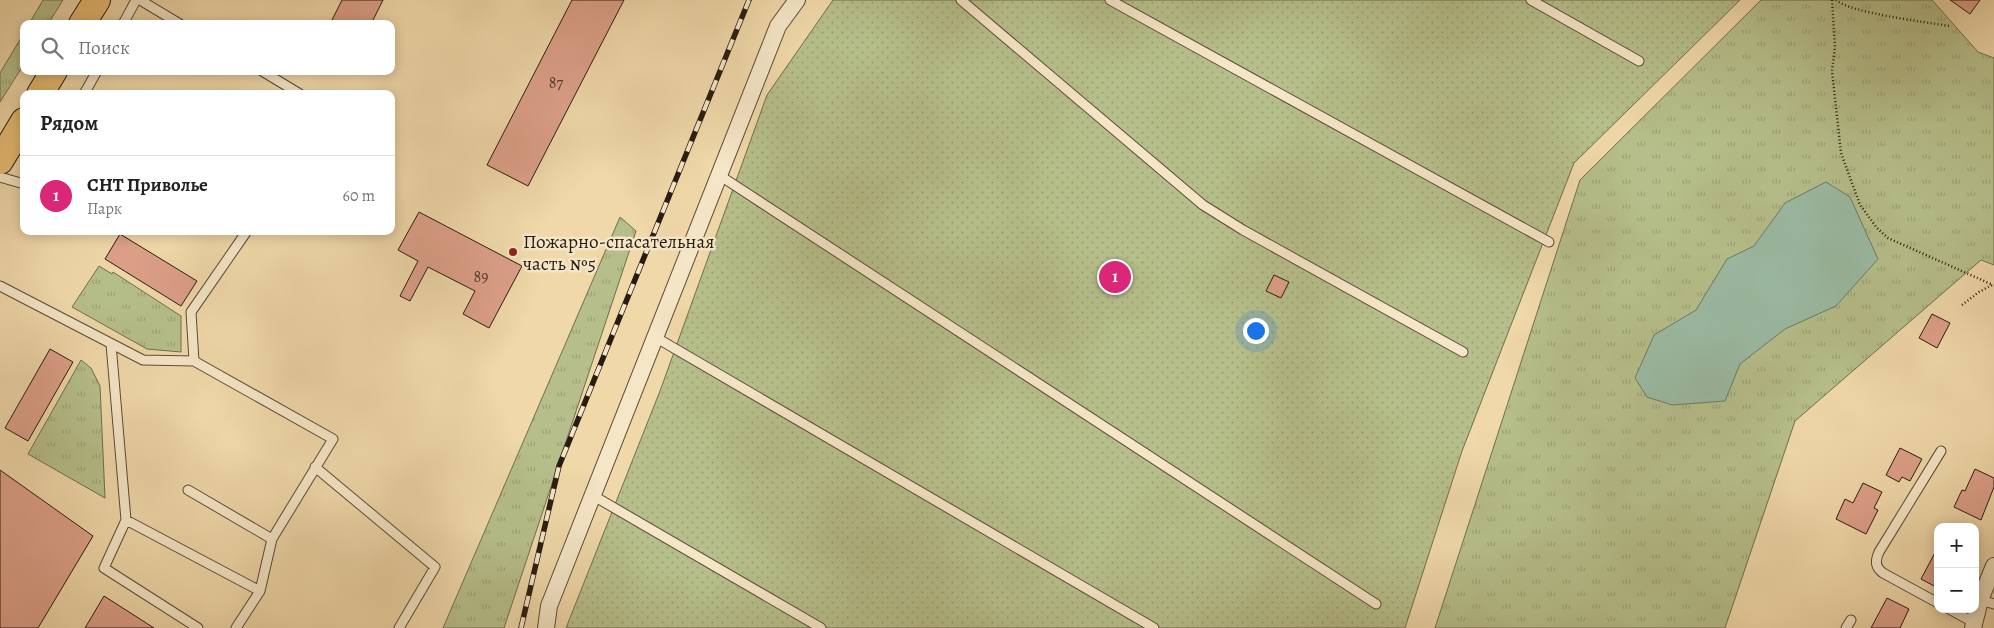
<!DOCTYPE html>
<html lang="ru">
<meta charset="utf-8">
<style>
:root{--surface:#fff;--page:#f2f2f2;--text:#222;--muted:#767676;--line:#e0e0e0;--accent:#db2777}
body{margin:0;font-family:Alegreya,serif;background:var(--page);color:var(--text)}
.controls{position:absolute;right:15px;bottom:15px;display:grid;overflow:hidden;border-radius:10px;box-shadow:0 2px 12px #0003}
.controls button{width:45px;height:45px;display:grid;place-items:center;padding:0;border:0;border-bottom:1px solid var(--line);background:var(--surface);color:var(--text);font:25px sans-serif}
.you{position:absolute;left:1255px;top:330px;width:18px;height:18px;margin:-12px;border:4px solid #fff;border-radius:50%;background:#1a73e8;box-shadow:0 0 0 8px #1a73e833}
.badge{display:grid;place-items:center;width:32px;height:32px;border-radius:50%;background:var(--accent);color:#fff;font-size:16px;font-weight:700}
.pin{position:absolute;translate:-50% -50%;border:2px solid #fff;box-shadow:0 1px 5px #0006}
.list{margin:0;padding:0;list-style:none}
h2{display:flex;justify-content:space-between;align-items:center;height:65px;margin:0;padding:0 20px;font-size:21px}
h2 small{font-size:16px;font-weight:400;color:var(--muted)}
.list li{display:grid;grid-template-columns:32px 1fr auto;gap:15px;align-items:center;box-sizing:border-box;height:80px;padding:0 20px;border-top:1px solid var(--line)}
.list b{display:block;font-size:19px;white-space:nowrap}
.list p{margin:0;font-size:16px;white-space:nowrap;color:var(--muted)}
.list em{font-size:16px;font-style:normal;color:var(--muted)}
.icon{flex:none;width:28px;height:28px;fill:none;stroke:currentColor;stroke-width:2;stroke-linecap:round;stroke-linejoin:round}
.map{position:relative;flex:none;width:1994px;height:628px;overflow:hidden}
.search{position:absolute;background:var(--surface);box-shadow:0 2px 12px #0003;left:20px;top:20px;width:375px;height:55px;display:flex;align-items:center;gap:12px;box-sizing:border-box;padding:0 18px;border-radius:10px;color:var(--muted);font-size:19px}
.panel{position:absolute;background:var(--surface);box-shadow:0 2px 12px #0003;left:20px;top:90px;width:375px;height:145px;border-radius:10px}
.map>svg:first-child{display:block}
.grass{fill:url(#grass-tufts);stroke:#6f6e4e}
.garden{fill:url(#garden-dots);stroke:#6f6e4e}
.water{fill:#9bbba4;stroke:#6d7b6a}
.building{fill:#dda089;stroke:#281c12}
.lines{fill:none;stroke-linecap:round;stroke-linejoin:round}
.service-casing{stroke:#5a4b38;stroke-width:11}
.minor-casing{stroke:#5a4b38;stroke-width:18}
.primary-casing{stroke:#281c12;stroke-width:28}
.path{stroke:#281c12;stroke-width:2.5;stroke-dasharray:1 2.5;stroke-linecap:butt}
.service{stroke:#f5e6c7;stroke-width:9}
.minor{stroke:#f5e6c7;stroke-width:16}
.primary{stroke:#e8bc74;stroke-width:26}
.rail-casing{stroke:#281c12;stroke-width:5.5}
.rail{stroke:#f5e6c7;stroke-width:4;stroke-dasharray:11;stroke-linecap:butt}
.poi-dot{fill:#8f2418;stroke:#f5e6c7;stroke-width:2}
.labels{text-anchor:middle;stroke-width:5;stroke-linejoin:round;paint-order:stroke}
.number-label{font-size:16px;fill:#553d30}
.poi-label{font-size:19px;fill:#281c12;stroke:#f5e6c7;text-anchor:start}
</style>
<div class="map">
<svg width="1994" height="628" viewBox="0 0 1994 628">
<defs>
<pattern id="grass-tufts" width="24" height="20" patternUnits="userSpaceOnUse" patternTransform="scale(1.25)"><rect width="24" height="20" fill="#b6bf8b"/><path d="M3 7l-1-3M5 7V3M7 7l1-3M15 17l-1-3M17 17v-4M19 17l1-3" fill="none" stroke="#9ca477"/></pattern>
<pattern id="garden-dots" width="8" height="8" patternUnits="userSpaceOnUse" patternTransform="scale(1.25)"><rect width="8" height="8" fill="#b6bf8b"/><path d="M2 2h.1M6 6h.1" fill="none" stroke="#9ca477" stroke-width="1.8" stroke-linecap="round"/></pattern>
</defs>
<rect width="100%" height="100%" fill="#f0d8a9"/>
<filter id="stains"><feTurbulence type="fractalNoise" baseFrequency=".004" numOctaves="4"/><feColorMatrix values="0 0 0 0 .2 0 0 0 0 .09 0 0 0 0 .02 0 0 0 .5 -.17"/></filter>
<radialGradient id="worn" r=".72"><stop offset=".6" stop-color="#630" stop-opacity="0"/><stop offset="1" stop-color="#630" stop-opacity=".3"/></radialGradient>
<path class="grass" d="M43,0H63L48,24H29Z
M1761,0H1932L1978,52L1994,58V265L1981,260L1795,421L1725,628H1435L1580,180Z
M24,33V64L0,102V73Z
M620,217L636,231L504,628H443Z
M99,266L112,274L113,272L181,316V352L147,349L72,307Z
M81,360L91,368L100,386L105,498L28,454Z"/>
<path class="garden" d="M833,0H1740L1574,163L1462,451L1405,628H566L660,391L767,95Z"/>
<path class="water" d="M1826,182L1850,197L1878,259L1836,306L1785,329L1740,364L1725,401L1672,405L1647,397L1635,378L1654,335L1696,310L1727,259L1754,246L1785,203Z"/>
<path class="building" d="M342,0H383L371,24H330Z
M572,0H624L528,186L487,165Z
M1950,0H1980L1970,14Z
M419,212L522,266L489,328L463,314L475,291L428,267L410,301L400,296L418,261L398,250Z
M120,234L197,281L181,306L105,259Z
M1274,275L1289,282L1281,298L1266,291Z
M1932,314L1950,323L1937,348L1919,338Z
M50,349L73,362L28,441L5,428Z
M1900,448L1922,459L1910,481L1902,477L1899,482L1886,475Z
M1975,469L1994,478V487L1981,520L1954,507L1962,490L1965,491Z
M0,470L93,536L38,628H0Z
M1863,483L1882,492L1874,508L1878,510L1866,534L1836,519L1845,499L1853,503Z
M1938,547V588L1921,579Z
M104,596L154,628H85Z
M1887,598L1909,609L1900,628H1871Z"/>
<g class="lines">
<g class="service-casing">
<path id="service" d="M140,0L180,24
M961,0L1203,205L1243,230L1463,352
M1110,0L1549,242
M1531,0L1639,61
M123,24L136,0
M262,71L300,94
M84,94L97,71
M719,175L1376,604
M0,177L24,184
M0,286L143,360L194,361L333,439L272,539L188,490
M655,337L1154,628
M111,344L126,520L104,568L198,628
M194,361L191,312L247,231
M315,467L435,567L399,628
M592,495L821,628
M126,520L260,591
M1980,600L1994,604
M1938,603L1883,573C1875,567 1875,561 1879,552L1941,451
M1949,609L1973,622
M236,628L260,591L272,539
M1846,628L1851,620"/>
</g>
<g class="minor-casing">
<path id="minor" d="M546,628L549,606L778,26L797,0
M1973,628L1980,600L1994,566"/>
</g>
<g class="primary-casing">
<path id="primary" d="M82,24L97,0
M40,94L54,71
M0,161L24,121"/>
</g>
<path class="path" d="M1832,0L1835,47L1832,71L1841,153L1860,205L1877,228L1888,238L1993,285
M1836,0C1850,13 1926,22 1949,26
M1962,305L1979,292L1992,285"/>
<use href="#service" class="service"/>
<use href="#minor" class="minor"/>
<use href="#primary" class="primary"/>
<g class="rail-casing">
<path id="rail" d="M521,628L559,466L749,0"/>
</g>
<use href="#rail" class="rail"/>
</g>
<circle class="poi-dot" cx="513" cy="252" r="5"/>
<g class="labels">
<g class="number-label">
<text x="556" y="88">87</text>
<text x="481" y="282">89</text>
</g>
<g class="poi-label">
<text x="523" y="248">Пожарно-спасательная<tspan x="523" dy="22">часть №5</tspan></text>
</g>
</g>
<rect width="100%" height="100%" filter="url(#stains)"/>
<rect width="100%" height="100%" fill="url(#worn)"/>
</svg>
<div class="controls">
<button>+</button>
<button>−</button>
</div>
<div class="you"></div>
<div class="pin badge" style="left:1115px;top:277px">1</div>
<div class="search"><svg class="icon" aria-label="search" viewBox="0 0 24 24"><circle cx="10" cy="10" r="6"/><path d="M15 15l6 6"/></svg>Поиск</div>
<section class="panel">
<h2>Рядом<small></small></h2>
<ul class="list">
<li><span class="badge">1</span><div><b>СНТ Приволье</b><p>Парк</p></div><em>60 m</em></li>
</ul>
</section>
</div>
